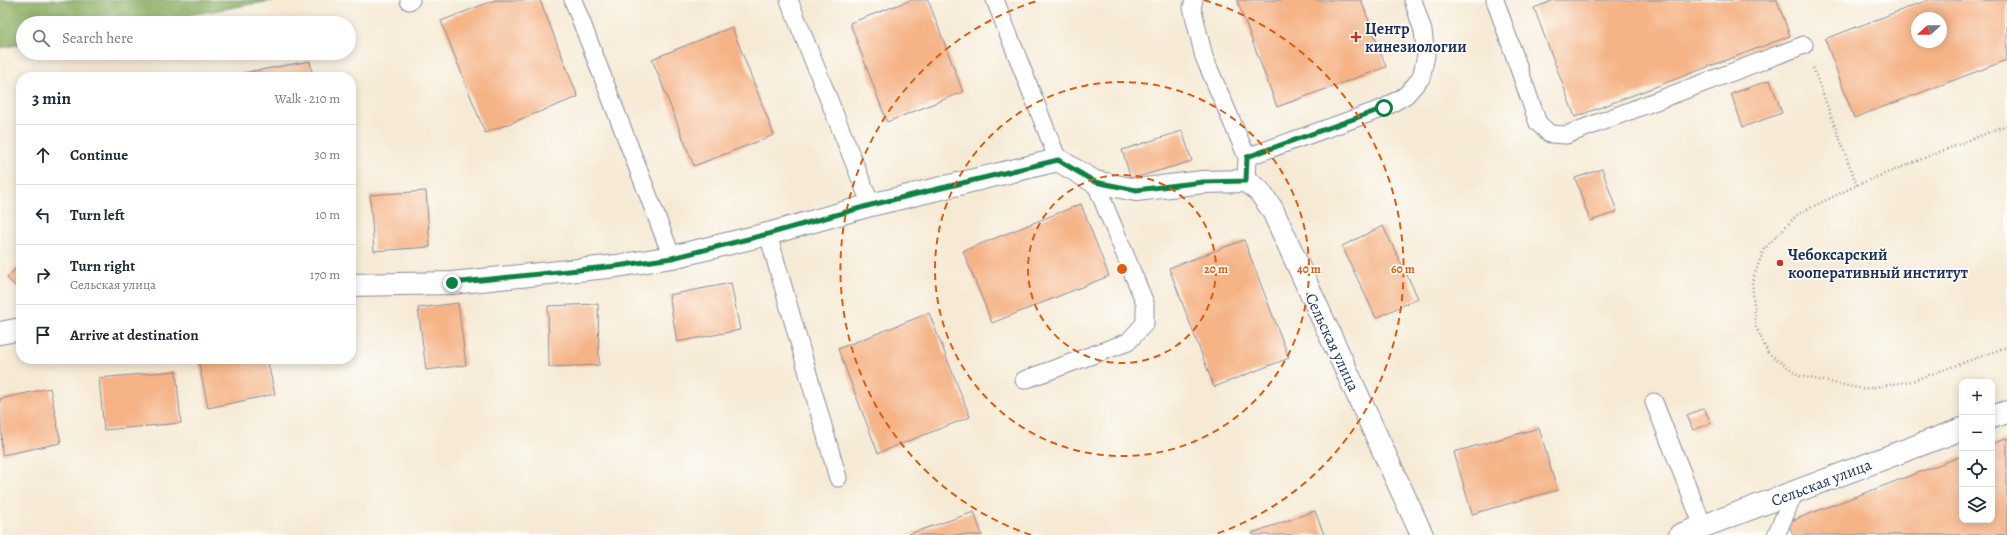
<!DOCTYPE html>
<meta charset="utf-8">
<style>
:root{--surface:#fff;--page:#f6f6f7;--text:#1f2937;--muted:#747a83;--line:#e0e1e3}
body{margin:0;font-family:Alegreya,serif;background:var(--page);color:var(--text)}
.controls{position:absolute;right:12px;bottom:12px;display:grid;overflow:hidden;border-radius:8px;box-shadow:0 2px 10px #0003}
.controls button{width:36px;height:36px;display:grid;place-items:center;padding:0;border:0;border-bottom:1px solid var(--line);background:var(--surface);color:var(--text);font:20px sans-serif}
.compass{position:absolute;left:1911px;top:12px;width:36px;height:36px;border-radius:50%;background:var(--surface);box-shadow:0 2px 10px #0003;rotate:249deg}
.stop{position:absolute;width:12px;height:12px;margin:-9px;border:3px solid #0b8043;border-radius:50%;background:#fff}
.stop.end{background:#0b8043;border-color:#fff;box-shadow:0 1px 4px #0008}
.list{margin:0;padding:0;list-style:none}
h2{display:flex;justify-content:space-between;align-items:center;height:52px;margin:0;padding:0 16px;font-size:17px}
h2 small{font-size:13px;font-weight:400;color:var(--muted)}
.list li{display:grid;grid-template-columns:26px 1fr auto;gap:12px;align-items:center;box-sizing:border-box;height:60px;padding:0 16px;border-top:1px solid var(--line)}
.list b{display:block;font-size:15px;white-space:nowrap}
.list p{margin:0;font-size:13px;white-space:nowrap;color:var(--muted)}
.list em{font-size:13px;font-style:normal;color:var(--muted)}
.icon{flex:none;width:22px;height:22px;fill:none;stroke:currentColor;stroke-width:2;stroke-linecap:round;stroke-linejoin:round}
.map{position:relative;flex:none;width:2007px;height:535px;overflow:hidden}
.search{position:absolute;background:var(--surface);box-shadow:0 2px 10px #0003;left:16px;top:16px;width:340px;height:44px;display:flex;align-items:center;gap:10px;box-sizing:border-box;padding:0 14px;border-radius:22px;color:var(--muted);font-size:15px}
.panel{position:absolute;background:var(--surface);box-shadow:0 2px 10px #0003;left:16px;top:72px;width:340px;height:292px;border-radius:16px}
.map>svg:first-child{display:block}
.forest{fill:#88ac60;stroke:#526e5f}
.building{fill:#f5b386;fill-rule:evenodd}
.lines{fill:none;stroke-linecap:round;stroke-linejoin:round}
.lane-casing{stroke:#888c9a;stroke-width:19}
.street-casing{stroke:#888c9a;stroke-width:24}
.path{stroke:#888c9a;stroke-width:2.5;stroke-dasharray:1 3;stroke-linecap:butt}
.lane{stroke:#fff;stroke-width:17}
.street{stroke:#fff;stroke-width:22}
.route{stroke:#0b8043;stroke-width:5}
.ring{fill:none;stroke:#e8590c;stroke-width:2;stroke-dasharray:7 5}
.poi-dot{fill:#c8321e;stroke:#fdfcf7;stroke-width:1.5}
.labels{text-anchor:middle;stroke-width:3.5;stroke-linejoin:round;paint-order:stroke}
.poi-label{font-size:16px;font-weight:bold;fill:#1b2f5e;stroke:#fdfcf7;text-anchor:start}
.street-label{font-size:16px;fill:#1b2f5e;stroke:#fdfcf7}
.centre{fill:#e8590c;stroke:#fdfcf7;stroke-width:2}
.ring-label{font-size:12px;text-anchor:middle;font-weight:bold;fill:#e8590c;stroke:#fdfcf7;stroke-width:3.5;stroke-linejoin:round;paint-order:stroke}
</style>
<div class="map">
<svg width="2007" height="535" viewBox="0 0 2007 535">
<rect width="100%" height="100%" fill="#fdfcf7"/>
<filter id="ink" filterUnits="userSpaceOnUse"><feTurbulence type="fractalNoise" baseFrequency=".025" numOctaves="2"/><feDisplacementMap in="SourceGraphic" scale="8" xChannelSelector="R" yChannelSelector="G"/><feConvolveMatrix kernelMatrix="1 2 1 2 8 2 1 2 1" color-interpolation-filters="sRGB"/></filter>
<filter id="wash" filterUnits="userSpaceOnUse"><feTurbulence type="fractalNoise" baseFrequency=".012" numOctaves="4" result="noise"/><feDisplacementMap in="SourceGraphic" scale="16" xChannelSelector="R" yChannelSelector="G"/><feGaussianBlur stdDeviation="0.9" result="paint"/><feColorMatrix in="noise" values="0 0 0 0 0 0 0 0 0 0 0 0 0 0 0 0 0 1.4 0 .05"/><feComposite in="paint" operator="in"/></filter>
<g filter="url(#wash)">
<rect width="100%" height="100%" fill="#f6ead5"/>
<path class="forest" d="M0,0H277L143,23H23V44L0,48Z"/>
<g id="blocks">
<path class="building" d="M495,0H540L578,97L485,133L441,21Z
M911,0H928L963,92L887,122L850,23Z
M1237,0H1361L1386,67L1277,107Z
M1554,0H1777L1790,36L1575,117L1534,8Z
M1928,0H2007V60L1854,118L1825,39ZM1917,18H1941V42H1917Z
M732,27L774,135L694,166L652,59Z
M310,61L313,77H239L238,74Z
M1770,80L1782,113L1743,127L1731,94Z
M1182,131L1192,161L1131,179L1122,150Z
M1602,169L1617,212L1590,221L1575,178Z
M426,191L430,247L374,251L370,195Z
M1081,204L1109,276L992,323L963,251Z
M1383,226L1418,298L1376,318L1342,246Z
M1244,240L1289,358L1214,387L1169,268Z
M21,263V291L7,278Z
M731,283L740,330L677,342L669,295Z
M458,303L466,365L426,370L418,308Z
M598,304L599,365L549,367L548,306Z
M929,313L970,417L878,453L838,349Z
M198,359H267L275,394L208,408Z
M176,371L181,423L104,430L99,378Z
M50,388L61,443L2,455L0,399Z
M1704,408L1711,423L1693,430L1687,415Z
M1539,428L1557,490L1472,514L1454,452Z
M2007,438V535H1793L1788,522L1962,456V520H1992V444Z
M1315,511L1324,535H1253L1252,533Z
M974,512L982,535H906Z"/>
</g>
</g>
<g filter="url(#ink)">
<use href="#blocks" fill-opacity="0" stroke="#888c9a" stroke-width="1"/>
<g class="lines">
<g class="lane-casing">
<path id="lane" d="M573,0L672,257
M789,0L871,205
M995,0L1058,160
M1194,0L1192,7L1204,57L1247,157L1246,181
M1495,0L1538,123L1550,134L1566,135L1804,45
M409,1L411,0
M1247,157L1384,108L1406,95L1421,78L1426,56L1423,31L1413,0
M768,234L838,478
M1024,380L1128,342L1145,323V303L1095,182
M1654,402L1703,526
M1776,535L1795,492"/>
</g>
<g class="street-casing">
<path id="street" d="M351,285L452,283L617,266L672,257L768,234L871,205L1058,160L1095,182L1136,190L1203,182L1246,181L1259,191L1272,209L1422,535
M0,333L21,329
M1992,417L2007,412
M1680,535L1962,429"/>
</g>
<path class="path" d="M1813,68L1857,185
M2007,125L1857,185L1798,214L1764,249L1752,282L1756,327L1768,353L1800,376L1863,389L1912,381L2007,347"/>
<use href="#lane" class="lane"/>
<use href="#street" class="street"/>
</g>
</g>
<g class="lines" filter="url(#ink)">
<path class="route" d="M452,283L617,266L672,258L768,234L871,205L1058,160L1095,182L1136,190L1203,182L1246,181L1247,157L1384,108"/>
</g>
<g class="ring">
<circle cx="1122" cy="269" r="94"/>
<circle cx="1122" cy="269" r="187"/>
<path d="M1031 535A281 281 0 0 1 1040 0M1204 0A281 281 0 0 1 1213 535"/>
</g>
<g class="poi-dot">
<path d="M1354 31h4v4h4v4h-4v4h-4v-4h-4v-4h4z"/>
<circle cx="1780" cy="263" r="4"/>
</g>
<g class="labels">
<g class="poi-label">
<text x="1365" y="34">Центр<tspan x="1365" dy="18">кинезиологии</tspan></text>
<text x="1788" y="260">Чебоксарский<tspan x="1788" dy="18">кооперативный институт</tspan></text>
</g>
<g class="street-label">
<text transform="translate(1333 342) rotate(65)" y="6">Сельская улица</text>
<text transform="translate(1821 482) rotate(-21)" y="6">Сельская улица</text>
</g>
</g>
<circle cx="1122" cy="269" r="6" class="centre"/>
<g class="ring-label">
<text x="1216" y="273">20 m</text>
<text x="1309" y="273">40 m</text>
<text x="1403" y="273">60 m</text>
</g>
</svg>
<div class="controls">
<button>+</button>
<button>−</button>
<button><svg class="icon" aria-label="locate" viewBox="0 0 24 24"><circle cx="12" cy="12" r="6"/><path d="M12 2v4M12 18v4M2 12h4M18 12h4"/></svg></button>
<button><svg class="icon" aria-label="layers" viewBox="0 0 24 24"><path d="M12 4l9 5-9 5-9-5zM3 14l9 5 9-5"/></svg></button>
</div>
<svg class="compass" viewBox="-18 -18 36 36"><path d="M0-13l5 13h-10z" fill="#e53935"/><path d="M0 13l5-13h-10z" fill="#747a83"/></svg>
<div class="stop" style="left:1384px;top:108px"></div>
<div class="stop end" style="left:452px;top:283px"></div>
<div class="search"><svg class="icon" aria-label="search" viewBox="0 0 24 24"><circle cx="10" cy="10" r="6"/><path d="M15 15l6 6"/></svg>Search here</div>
<section class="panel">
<h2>3 min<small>Walk · 210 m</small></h2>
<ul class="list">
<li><svg class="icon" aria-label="ahead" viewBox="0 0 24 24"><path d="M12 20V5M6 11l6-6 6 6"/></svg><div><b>Continue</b></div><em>30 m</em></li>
<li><svg class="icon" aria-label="left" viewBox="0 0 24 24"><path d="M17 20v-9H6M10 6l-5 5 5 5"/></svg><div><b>Turn left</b></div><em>10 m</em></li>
<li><svg class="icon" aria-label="right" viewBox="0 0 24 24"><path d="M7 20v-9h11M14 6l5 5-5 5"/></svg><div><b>Turn right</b><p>Сельская улица</p></div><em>170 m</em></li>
<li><svg class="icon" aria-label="arrive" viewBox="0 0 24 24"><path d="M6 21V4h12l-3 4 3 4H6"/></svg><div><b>Arrive at destination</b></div></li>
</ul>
</section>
</div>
